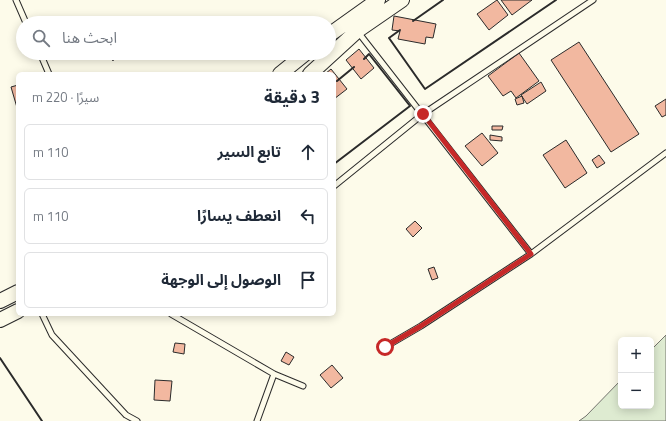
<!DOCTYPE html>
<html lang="ar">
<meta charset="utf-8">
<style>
:root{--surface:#fff;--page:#f2f2f3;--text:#1f2937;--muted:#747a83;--line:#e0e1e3}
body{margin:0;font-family:"Titillium Web","Noto Sans Arabic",sans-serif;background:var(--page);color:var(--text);direction:rtl}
.controls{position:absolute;right:12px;bottom:12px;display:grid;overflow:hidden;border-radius:6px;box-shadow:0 2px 10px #0003}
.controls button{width:36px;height:36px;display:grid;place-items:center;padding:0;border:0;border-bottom:1px solid var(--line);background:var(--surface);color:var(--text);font:20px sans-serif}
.stop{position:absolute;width:12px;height:12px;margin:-9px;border:3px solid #c62828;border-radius:50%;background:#fff}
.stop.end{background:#c62828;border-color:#fff;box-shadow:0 1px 4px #0008}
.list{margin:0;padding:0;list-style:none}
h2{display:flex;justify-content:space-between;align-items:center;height:52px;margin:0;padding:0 16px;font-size:17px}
h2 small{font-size:13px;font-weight:400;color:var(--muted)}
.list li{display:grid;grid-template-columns:26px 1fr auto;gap:12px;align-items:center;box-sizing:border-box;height:56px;margin:0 8px 8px;padding:0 8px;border:1px solid var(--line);border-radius:6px}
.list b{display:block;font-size:15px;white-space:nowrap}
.list em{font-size:13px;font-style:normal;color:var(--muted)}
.icon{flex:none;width:22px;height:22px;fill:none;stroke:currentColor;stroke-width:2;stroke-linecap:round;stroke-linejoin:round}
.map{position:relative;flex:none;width:666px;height:421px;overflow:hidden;direction:ltr}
.search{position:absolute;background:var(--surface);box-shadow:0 2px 10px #0003;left:16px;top:16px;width:320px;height:44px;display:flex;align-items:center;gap:10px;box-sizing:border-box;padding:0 14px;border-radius:22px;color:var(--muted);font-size:15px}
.panel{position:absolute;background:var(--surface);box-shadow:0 2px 10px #0003;left:16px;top:72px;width:320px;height:244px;border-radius:6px;direction:rtl}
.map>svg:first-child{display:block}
.green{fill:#deebd1;stroke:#74746e}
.building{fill:#f2b8a0;stroke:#2b2b2b}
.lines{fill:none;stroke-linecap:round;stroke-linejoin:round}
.service-casing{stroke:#2b2b2b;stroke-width:7}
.secondary-casing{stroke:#2b2b2b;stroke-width:16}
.service{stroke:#fdfbea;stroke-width:5}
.secondary{stroke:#fdfbea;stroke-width:14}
.wall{stroke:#2b2b2b;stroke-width:2}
.route{stroke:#c62828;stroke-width:5}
</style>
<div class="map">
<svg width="666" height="421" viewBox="0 0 666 421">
<rect width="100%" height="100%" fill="#fdfbea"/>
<path class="green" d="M666,335V421H579L586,416L621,380V406H651V350Z"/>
<path class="building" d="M497,0L508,15L489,30L477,14Z
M501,0H532L512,15Z
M394,16L436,24L433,38L426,37L425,44L398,39L400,31L392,30Z
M579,42L639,134L611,152L551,60Z
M359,49L374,68L361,79L346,60Z
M112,53H137V54L113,58V61Z
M519,53L539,81L516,98L511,91L503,96L488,76Z
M331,69L347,89L334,99V74H325Z
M541,82L546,91L527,104L521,95Z
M18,85V111L11,87Z
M522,96L524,103L517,105L515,99Z
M666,99V115L662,117L655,106Z
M492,126H503L502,130H492Z
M482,133L498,153L482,166L465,146Z
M490,135L502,137V141L490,140Z
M566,140L587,173L565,188L543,155Z
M599,155L605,163L597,168L592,160Z
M415,221L422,228L413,237L406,229Z
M434,267L438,278L432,280L428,269Z
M175,343L185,344L184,354L173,352Z
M286,352L294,357L289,365L281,361Z
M332,365L343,378L331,388L320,375Z
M155,380L172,381L170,401L154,400Z"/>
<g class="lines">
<g class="service-casing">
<path id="service" d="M16,0L26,23
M358,32L531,254
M40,53L49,74
M334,186L423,114L593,0
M42,314L52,335L126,415L137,421
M171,314L274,374L303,386
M385,347L421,326L531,254L666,153
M257,421L274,374"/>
</g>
<g class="secondary-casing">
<path id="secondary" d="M329,35L378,0
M280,74L306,53
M310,74L357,31L402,0
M0,301L18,292
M0,320L18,311"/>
</g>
<use href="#service" class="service"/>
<use href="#secondary" class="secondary"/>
<path class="wall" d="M413,21L443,0
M400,30L389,38L425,89L556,0
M337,81L354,67
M334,164L410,106L369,54L364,59
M0,358L42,421"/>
</g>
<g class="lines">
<path class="route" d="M385,347L421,326L531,254L423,114"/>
</g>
</svg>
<div class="controls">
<button>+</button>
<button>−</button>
</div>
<div class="stop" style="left:385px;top:347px"></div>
<div class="stop end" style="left:423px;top:114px"></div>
<div class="search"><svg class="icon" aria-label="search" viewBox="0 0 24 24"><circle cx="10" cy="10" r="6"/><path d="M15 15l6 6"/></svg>ابحث هنا</div>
<section class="panel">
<h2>3 دقيقة<small>سيرًا · 220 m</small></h2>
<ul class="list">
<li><svg class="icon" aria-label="ahead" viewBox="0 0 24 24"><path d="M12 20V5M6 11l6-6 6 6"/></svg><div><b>تابع السير</b></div><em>110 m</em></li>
<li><svg class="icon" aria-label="left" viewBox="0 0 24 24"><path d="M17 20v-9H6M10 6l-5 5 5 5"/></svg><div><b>انعطف يسارًا</b></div><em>110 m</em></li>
<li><svg class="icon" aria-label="arrive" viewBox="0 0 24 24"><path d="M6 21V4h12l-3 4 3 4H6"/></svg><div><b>الوصول إلى الوجهة</b></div></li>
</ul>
</section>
</div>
